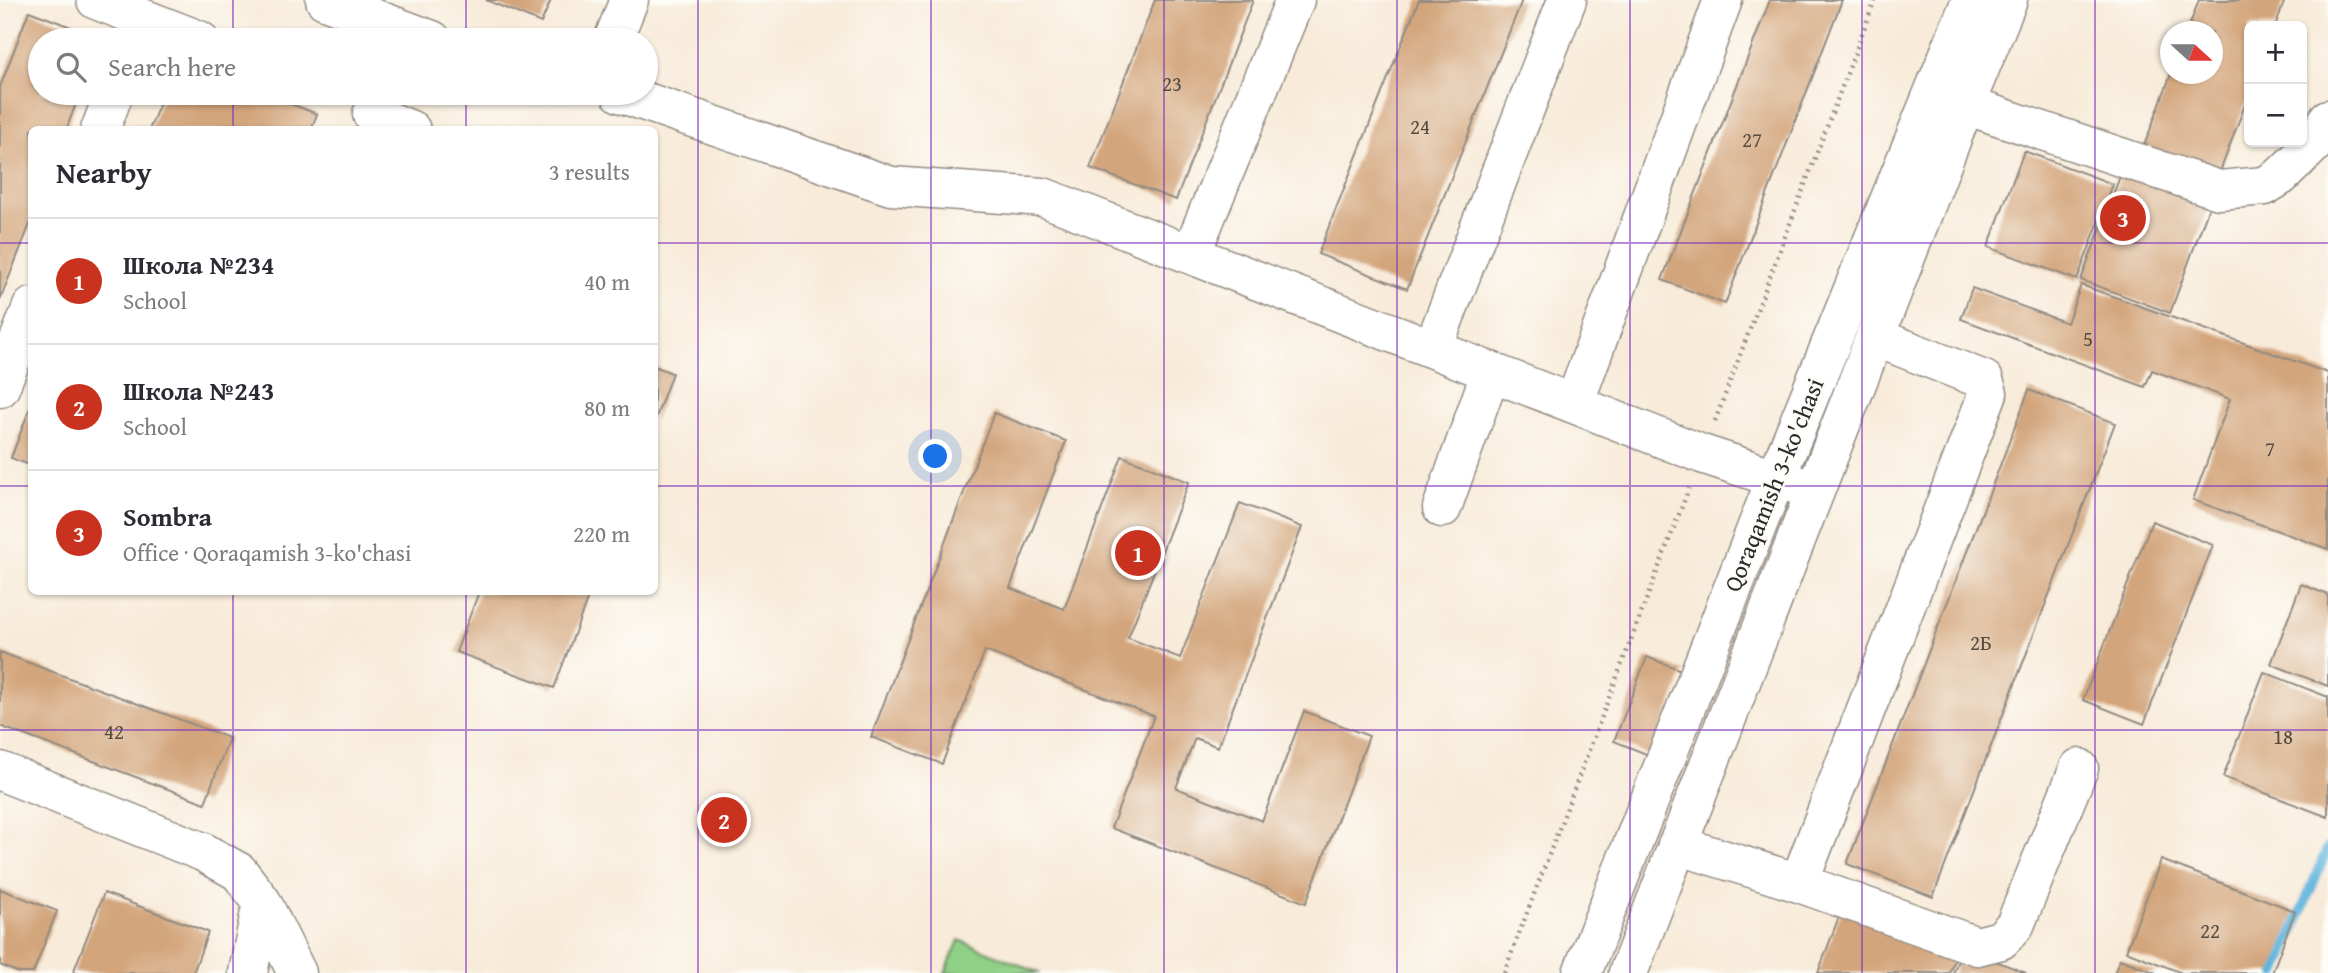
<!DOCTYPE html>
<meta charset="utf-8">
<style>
:root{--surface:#fff;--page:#f7f7f7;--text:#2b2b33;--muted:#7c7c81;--line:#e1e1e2;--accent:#c8321e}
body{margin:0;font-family:"Gentium Book Plus",serif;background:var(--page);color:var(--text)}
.controls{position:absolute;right:21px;top:21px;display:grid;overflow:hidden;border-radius:10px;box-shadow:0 2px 5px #0004}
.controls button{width:63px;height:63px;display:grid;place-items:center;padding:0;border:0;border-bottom:2px solid var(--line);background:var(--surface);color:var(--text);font:35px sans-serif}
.compass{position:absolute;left:2160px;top:21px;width:63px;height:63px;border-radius:50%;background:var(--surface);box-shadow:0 2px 5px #0004;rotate:111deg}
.you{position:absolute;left:936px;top:457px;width:24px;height:24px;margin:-18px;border:5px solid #fff;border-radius:50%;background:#1a73e8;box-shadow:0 0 0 10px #1a73e833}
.badge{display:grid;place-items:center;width:46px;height:46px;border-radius:50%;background:var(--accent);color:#fff;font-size:23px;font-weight:700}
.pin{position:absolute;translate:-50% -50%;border:4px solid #fff;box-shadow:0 2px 7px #0006}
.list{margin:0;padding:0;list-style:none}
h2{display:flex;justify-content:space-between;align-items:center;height:91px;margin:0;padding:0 28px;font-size:30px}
h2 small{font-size:23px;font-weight:400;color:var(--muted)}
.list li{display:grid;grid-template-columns:46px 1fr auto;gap:21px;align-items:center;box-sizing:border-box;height:126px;padding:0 28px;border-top:2px solid var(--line)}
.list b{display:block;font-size:26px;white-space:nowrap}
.list p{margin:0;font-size:23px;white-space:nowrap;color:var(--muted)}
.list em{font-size:23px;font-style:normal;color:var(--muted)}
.icon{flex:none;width:38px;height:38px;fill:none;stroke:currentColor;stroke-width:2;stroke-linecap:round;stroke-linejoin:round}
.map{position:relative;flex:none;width:2328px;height:973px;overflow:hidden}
.search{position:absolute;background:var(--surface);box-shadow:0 2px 5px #0004;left:28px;top:28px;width:630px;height:77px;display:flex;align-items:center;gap:18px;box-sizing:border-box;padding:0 24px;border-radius:38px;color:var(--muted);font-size:26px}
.panel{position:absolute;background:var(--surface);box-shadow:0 2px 5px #0004;left:28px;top:126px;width:630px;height:469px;border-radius:10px}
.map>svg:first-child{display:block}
.green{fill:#8fd087;stroke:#5d7e59;stroke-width:2}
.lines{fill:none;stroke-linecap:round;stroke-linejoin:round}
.stream{stroke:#60b5dc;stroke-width:10}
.building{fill:#d3a57b}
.minor-casing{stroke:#928b82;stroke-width:41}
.major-casing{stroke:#928b82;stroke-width:41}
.path{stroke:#928b82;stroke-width:4.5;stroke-dasharray:2 5;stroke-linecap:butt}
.minor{stroke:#fff;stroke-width:38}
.major{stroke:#fff;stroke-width:38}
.grid{fill:none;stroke:#7b2cbf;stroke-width:2;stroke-opacity:0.55}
.labels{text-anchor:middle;stroke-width:5;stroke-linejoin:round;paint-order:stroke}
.number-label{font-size:21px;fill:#554a3f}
.street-label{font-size:24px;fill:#2b2b2b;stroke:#fdfcf7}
</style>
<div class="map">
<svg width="2328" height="973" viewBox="0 0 2328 973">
<rect width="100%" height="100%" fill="#fdfcf7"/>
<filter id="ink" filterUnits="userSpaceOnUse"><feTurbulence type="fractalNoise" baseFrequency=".0143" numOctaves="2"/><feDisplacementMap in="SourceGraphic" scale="14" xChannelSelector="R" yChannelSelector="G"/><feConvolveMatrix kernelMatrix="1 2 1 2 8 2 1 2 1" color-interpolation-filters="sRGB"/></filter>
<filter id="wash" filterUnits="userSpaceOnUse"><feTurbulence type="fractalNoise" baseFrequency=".00686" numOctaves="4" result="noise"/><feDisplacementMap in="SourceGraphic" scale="28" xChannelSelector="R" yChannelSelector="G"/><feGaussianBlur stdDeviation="1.57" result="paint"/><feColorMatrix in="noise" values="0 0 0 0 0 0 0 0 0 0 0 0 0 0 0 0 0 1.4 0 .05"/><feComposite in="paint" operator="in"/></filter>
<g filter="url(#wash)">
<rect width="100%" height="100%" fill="#f8ebd9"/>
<path class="green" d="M959,940L1040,973H945Z"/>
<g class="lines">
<path class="stream" d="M2276,973L2328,847"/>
</g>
<g id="blocks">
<path class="building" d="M486,0H551L541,23Z
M1155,0H1253L1176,200L1090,168Z
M1419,0H1522L1407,289L1318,254Z
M1770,0H1842L1725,304L1662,280Z
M2199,0H2285L2275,26H2249V94L2218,177L2143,149L2171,74H2212V32H2187Z
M29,11L105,40H40V93H80L66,130H32V219L0,300V87Z
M164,93H263L317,114L311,130H149Z
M2024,151L2113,184L2077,280L1988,247Z
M2122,171L2210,204L2170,313L2081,280Z
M2081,285L2328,373V549L2193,500L2230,399L2152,370L2145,387L1961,319L1972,288L2067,323Z
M654,366L672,373L655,420L654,419Z
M2029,390L2115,423L1933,897L1847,864Z
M31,405H32V466L11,458Z
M994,413L1066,441L1010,588L1064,609L1122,456L1189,482L1128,638L1180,658L1240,503L1302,527L1218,747L1195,738L1176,788L1262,821L1304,711L1369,736L1306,903L1111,828L1154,716L985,651L942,764L871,737Z
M2152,521L2213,545L2144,724L2083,700Z
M2301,584L2328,595V686L2271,664Z
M479,592H590L554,688L456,652Z
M0,652L229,738L205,803L0,726Z
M1647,657L1684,671L1651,756L1614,741Z
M2264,672L2328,697V817L2223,777Z
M2161,860L2295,911L2272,973H2182L2126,951Z
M0,889L57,911L33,973H19L0,965Z
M104,893L208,932L193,973H73Z
M1844,903L1959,948L1949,973H1818Z
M1963,948L2026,973H1953Z
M2120,959L2156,973H2114Z"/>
</g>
</g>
<g filter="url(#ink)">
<use href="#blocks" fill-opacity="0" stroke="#928b82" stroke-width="2"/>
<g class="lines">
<g class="minor-casing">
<path id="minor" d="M96,0L199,40
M325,0L432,40
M613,40L629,0
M620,93L891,186L1043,197L1702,454L1815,491
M1965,105L2219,190L2265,186L2281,176L2319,139L2328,119
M372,114L411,130
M100,130L114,93
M1191,254L1295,0
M1433,348L1567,0
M0,388L32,307
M1574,404L1723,0
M1442,508L1491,371
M0,771L203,852L239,872L262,902L248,973
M1677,845L1799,883L1977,946L2001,940L2015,925L2079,768
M1799,883L1988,393L1984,380L1875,337
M262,902L297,973"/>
</g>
<g class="major-casing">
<path id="major" d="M1582,973L1776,478L1971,0
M1628,973L1965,105L2008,0"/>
</g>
<path class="path" d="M1715,421L1875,0
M1504,973L1689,488"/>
<use href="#minor" class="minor"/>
<use href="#major" class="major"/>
</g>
</g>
<path class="grid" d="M233,0V40M466,0V40M698,0V973M931,0V973M1164,0V973M1397,0V973M1630,0V973M1862,0V973M2095,0V973M233,93V130M466,93V130M0,243H32M654,243H2328M0,486H32M654,486H2328M233,592V973M466,592V973M0,730H2328"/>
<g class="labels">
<g class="number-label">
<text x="1172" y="91">23</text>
<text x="1420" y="134">24</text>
<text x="1752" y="147">27</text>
<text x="2088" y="346">5</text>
<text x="2270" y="456">7</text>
<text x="1981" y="650">2Б</text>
<text x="114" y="739">42</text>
<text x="2283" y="744">18</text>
<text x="2210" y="938">22</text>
</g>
<g class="street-label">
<text transform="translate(1774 485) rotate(-68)" y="8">Qoraqamish 3-ko'chasi</text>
</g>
</g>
</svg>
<div class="controls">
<button>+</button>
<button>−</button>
</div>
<svg class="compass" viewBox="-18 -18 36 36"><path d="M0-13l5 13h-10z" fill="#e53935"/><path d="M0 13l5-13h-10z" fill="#7c7c81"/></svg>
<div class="you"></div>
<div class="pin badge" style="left:1138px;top:553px">1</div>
<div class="pin badge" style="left:724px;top:820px">2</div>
<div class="pin badge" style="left:2123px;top:218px">3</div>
<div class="search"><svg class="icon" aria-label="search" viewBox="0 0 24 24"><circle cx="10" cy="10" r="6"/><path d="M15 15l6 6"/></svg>Search here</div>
<section class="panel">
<h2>Nearby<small>3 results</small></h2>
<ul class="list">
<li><span class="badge">1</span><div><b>Школа №234</b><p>School</p></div><em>40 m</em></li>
<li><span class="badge">2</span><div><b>Школа №243</b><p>School</p></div><em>80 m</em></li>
<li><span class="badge">3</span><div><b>Sombra</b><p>Office · Qoraqamish 3-ko'chasi</p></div><em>220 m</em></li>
</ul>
</section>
</div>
